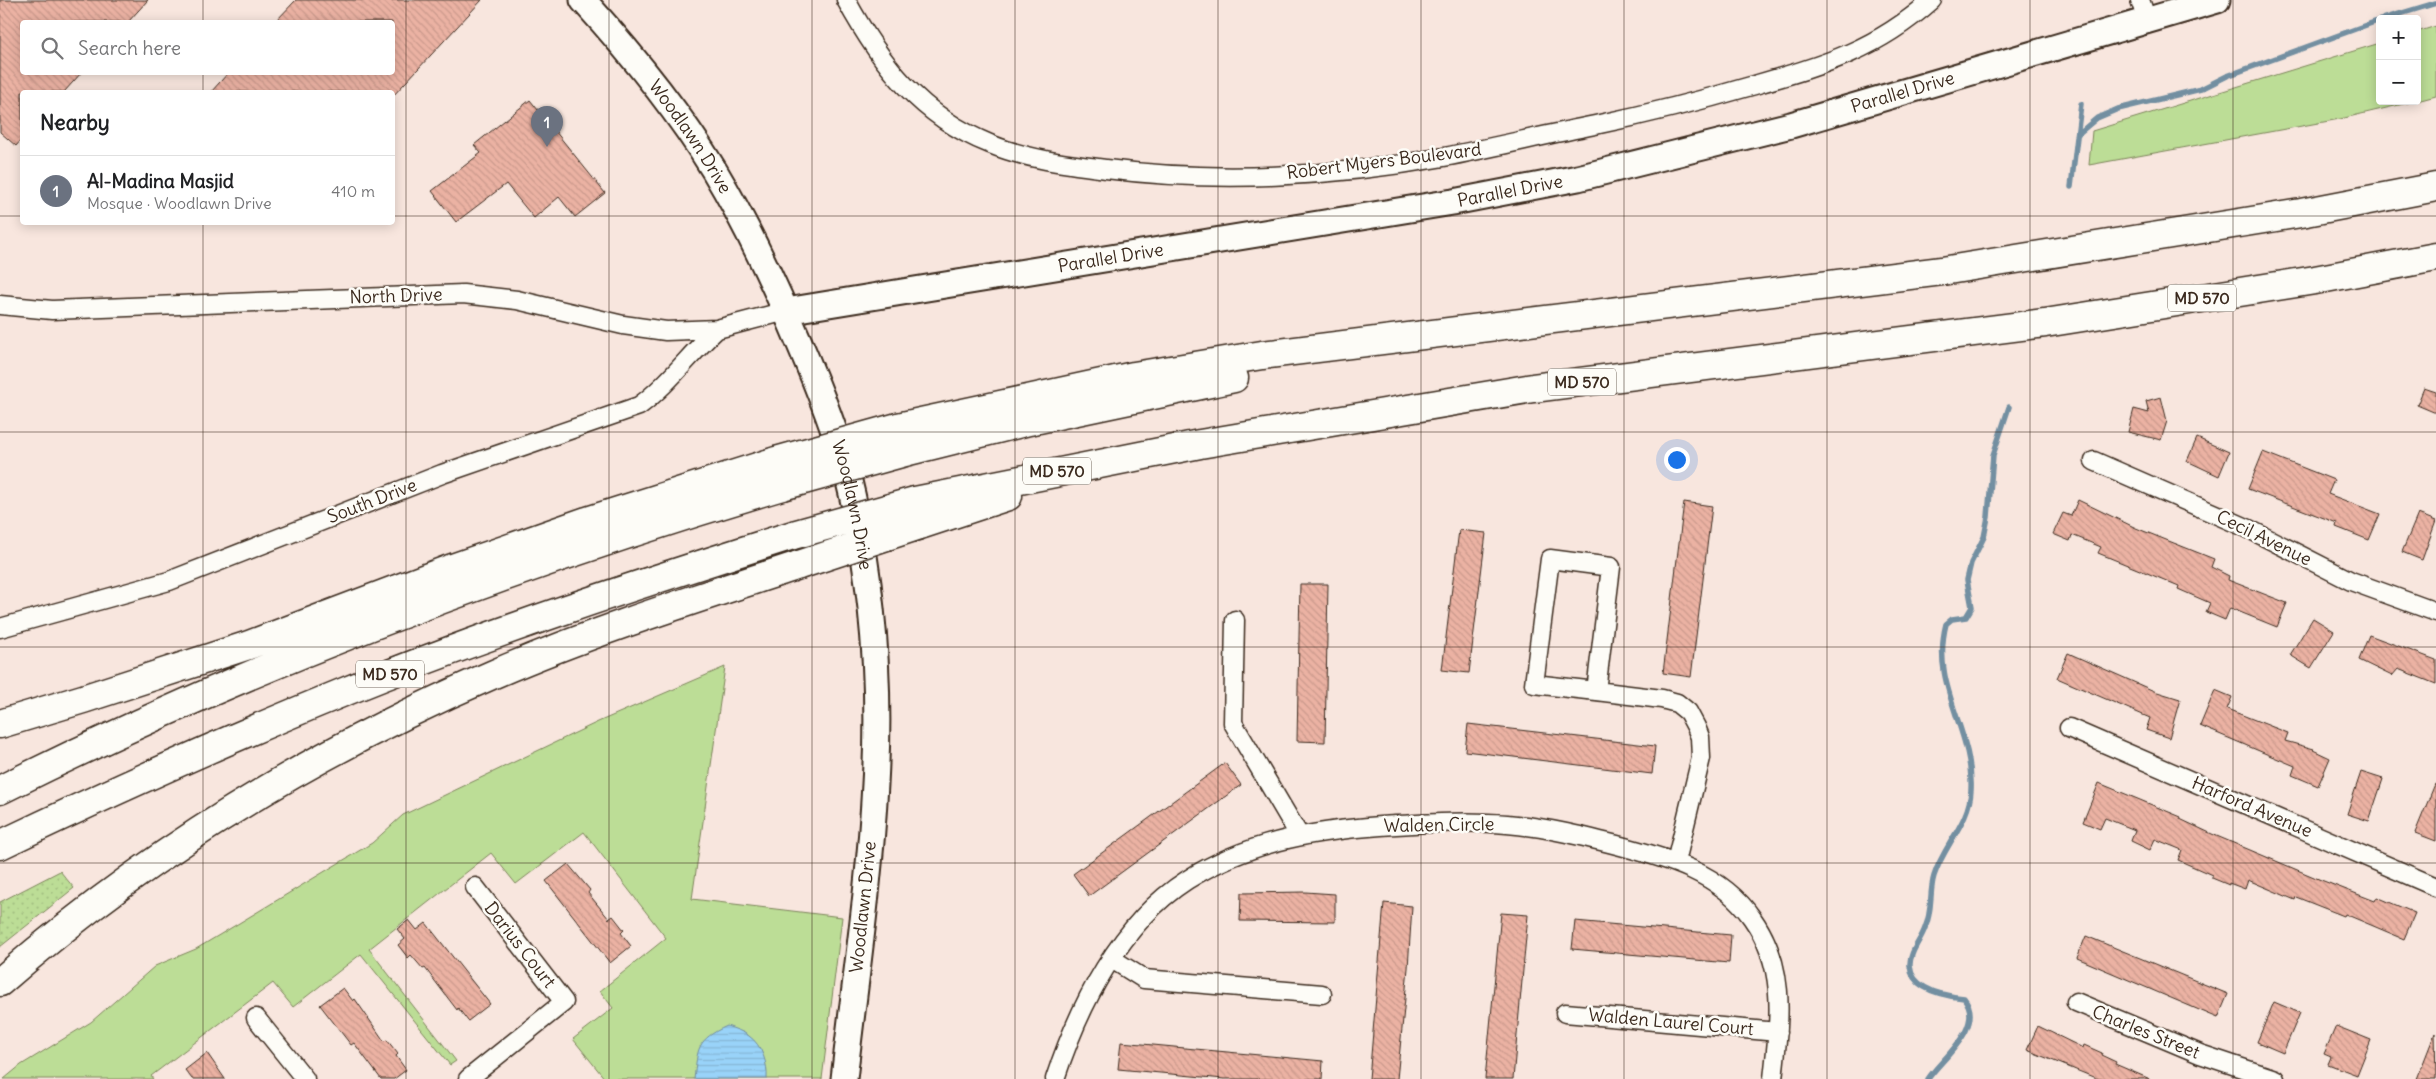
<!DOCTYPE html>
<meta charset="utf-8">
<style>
:root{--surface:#fff;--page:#f2f2f2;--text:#202124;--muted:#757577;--line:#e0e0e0;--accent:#0b8043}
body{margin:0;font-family:Delius,sans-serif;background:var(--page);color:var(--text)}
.controls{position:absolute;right:15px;top:15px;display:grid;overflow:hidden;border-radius:5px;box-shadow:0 2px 12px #0003}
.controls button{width:45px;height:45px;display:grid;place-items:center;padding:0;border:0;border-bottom:1px solid var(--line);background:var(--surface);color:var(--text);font:25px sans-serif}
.you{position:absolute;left:1676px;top:459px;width:18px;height:18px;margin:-12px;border:4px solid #fff;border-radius:50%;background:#1a73e8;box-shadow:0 0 0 8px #1a73e833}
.badge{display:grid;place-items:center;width:32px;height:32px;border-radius:50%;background:var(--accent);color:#fff;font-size:16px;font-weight:700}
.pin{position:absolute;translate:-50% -41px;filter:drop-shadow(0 1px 2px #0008)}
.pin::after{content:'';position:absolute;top:26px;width:18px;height:15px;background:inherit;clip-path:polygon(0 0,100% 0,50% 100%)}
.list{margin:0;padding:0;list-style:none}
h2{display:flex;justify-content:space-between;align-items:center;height:65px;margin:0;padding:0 20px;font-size:21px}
h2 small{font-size:16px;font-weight:400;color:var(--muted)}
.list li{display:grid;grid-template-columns:32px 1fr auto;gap:15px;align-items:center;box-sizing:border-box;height:70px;padding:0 20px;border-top:1px solid var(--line)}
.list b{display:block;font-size:19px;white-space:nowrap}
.list p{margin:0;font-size:16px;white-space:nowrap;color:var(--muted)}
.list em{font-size:16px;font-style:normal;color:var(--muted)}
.icon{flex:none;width:28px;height:28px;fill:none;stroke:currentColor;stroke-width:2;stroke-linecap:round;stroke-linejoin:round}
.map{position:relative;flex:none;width:2436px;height:1079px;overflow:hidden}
.search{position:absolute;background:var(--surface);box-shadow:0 2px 12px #0003;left:20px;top:20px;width:375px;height:55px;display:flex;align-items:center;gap:12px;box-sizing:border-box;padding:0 18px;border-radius:5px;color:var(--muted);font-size:19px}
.panel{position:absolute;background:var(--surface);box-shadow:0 2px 12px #0003;left:20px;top:90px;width:375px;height:135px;border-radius:5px}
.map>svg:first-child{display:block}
.grass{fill:url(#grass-dots);stroke:#7c845a}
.park{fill:#bcdd96;stroke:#7c845a}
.water{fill:url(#water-rules);stroke:#738fa1}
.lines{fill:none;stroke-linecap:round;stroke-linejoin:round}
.stream{stroke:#738fa1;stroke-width:5.5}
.building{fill:url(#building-back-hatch);stroke:#3b2a1e}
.street-casing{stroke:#3b2a1e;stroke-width:21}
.secondary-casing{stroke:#3b2a1e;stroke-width:29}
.highway-casing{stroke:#3b2a1e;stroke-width:31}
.street{stroke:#fdfcf7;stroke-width:18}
.secondary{stroke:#fdfcf7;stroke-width:25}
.highway{stroke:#fdfcf7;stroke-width:28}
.highway-bridge-casing{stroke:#3b2a1e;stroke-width:31;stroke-linecap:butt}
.highway-bridge{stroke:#fdfcf7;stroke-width:28}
.grid{fill:none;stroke:#3b2a1e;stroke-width:1;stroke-opacity:0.55}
.labels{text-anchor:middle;stroke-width:5;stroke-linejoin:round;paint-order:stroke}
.shield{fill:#fdfcf7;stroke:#75695f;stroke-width:1}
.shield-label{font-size:16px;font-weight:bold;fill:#3b2a1e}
.street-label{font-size:18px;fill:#3b2a1e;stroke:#fdfcf7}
</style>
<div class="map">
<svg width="2436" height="1079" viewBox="0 0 2436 1079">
<defs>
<pattern id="grass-dots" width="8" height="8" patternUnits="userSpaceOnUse" patternTransform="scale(1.25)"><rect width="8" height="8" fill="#bcdd96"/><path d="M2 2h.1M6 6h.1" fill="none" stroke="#a2be81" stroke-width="1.8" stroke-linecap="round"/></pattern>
<pattern id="water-rules" width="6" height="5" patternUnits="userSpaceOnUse" patternTransform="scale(1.25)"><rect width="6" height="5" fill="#99d3f9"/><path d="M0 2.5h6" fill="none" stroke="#85b5d5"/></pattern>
<pattern id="building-back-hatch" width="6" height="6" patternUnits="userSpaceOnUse" patternTransform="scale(1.25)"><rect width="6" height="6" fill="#ebb2a3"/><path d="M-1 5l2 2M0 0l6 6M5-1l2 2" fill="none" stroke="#ca998c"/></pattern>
</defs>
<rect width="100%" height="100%" fill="#f8e6de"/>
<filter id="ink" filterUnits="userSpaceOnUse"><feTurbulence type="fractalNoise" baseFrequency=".02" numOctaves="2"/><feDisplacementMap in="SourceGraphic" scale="10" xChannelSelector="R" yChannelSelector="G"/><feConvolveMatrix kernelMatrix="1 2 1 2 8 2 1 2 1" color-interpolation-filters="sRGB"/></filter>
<g filter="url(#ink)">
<path class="grass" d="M60,871L74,888L0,947V902Z"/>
<path class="park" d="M2436,26V96L2417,101V32Z
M2380,43V101H2416L2340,119L2089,165L2092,131Z
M725,667L692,899L842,917L822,1079H605L573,1039L613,1008L600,991L666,938L584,832L516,884L491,853L369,949L456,1061L450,1065L361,954L293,1007L273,983L151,1076L153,1079H4L21,1065L91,1022L155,966L196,949L372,843L403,815L598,722Z"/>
<path class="water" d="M727,1026C734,1029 743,1031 749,1036C762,1045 768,1064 767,1079H694C698,1048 696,1040 727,1026Z"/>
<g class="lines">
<path class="stream" d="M2383,19L2436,3
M2078,134L2097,118L2118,109L2201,89L2227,76L2380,20
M2071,187L2081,104
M1928,1079C1942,1058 1986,1026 1964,998C1945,996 1912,990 1910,966C1909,953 1921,940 1925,928C1933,910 1929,892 1934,876C1943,846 1970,822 1971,790C1974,730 1930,686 1946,624L1952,619L1966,617L1972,607L1967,580L1971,563L1984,537L1988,517L1993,455L2009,407"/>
</g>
<path class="building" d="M0,0H148L128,22H22V72H82L64,92H22V139L16,146L0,132Z
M296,0H482L392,97V92H211L229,72H392V22H275Z
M530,100L605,193L575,217L559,197L534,218L506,184L456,222L432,191L481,153L474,145Z
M2424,388L2436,392V413L2417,405Z
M2161,397L2167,421L2161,440L2128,432L2134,409L2149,413L2146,401Z
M2197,438L2229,452L2219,476L2187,461Z
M2263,452L2334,480L2328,494L2380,514L2369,540L2336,527L2337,523L2248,489Z
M2078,500L2136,528L2214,559L2211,567L2229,576L2228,580L2287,603L2277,627L2230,608L2225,620L2206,612L2210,603L2178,589L2179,586L2098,553L2101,547L2072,535L2070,541L2053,534L2063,513L2071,516Z
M1684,502L1712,506L1691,677L1663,673Z
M2418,514L2436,521L2422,560L2402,552Z
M1459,530L1486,533L1469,673L1442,670Z
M1300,584H1328L1325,742L1297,741Z
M2313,618L2334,631L2311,668L2290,655Z
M2369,635L2436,660V684L2398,669L2392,676L2359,660Z
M2068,653L2154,691L2180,699L2169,738L2146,730L2150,718L2057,678Z
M2215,690L2232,697L2227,709L2288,733L2285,741L2314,749L2313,750L2330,758L2318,786L2292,775L2295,766L2200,726Z
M1468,724L1655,746L1652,774L1465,751Z
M1225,763L1241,785L1089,896L1073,874Z
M2361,772L2383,779L2369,821L2347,814Z
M2099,783L2181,817L2180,819L2212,834L2321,880L2375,901L2377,897L2415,913L2404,939L2345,914L2344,916L2296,897L2295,900L2248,880L2245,889L2229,883V885L2212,878V875L2178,860L2182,850L2155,839L2150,850L2131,841L2135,830L2105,818L2100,829L2083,822Z
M2435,784H2436V841L2415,833Z
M568,864L590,890L588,893L609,919L613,916L624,930L621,933L631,946L610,963L546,881Z
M1305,892L1335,894V922L1240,921L1241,893Z
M1384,903L1412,906L1408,968L1397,1079H1369Z
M1501,913L1528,915L1513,1079H1485Z
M409,920L417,930L426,923L490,1004L468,1021L458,1008L457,1010L425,968L423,969L411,955L408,958L398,945L405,939L397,929Z
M1575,921L1731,935L1729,963L1572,949Z
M2086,936L2228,994L2218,1018L2077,958Z
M343,988L353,1001L355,999L384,1041L387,1040L398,1054L396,1056L406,1070L394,1079H381L354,1043L351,1045L320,1005Z
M2274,1002L2300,1013L2283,1053L2257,1042Z
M2038,1026L2083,1048L2084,1045L2102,1053L2101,1055L2116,1062L2115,1064L2150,1079H2098L2027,1050Z
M2336,1026L2371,1040L2357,1075L2328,1064L2331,1057L2324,1054Z
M2435,1033L2436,1079H2417Z
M1121,1042L1323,1061L1322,1079H1224L1118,1069Z
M207,1053L225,1079H192L185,1070Z"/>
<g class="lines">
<g class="street-casing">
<path id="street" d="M846,0C881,64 920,116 990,144C1026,159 1067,164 1106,169C1216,183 1335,177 1444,157C1495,147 1545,135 1595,125C1648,114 1700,101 1751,86C1823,65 1875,51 1932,0
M2140,0L2147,20
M0,305L52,310L463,294L517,300L623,325L666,331L717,329L786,311
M2094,461L2247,528L2351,581L2436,612
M1235,620L1233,723L1299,835
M0,628L169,581L442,474L639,406C669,384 690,354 717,329
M1596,691L1534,684L1550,559L1611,567L1596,691L1662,699L1677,703L1688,712L1696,727L1700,737L1701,758L1676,862
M2069,728L2436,887
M1112,959L1144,979L1322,994
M2076,1002L2200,1054L2275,1079
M1565,1013L1778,1032
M256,1018L305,1079
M468,1079L564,1002L475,887
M1055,1079C1079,1006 1120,923 1187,880C1250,840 1323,829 1396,825C1433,823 1470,821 1507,824C1545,827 1581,836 1617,845C1667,858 1721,873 1752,918C1788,969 1779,1021 1773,1079"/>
</g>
<g class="secondary-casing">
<g id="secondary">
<path id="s1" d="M583,0C631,53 677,109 714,170C747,225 774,283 799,342C817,384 835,428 847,473C872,573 881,681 875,784C870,883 855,981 844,1079"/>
<path id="s2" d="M786,311L1453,202L1578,178L1791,125L2217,0"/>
</g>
</g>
<g class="highway-casing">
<path id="highway" d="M898,427L1134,376L1262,355L1942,271L2301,213L2436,187
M905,452L1029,421L1234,378
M915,501L1200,444L1533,388L2045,323L2315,280L2436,257
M920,525L1008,496
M0,724L83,699L249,645L447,570L587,521L776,461
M0,790C248,666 516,565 782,486
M0,845C113,791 228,739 344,692C491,632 642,583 793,535
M0,982C146,854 316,751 494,674C593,631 696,599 799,565"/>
</g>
<use href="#street" class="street"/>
<use href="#secondary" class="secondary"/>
<use href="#highway" class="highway"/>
<g class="highway-bridge-casing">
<path id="highway-bridge" d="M776,461L898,427
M782,486L905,452
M793,535L915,501
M799,565L920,525"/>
</g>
<use href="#highway-bridge" class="highway-bridge"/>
</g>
</g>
<path class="grid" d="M203,0V22M406,0V1079M609,0V1079M812,0V1079M1015,0V1079M1218,0V1079M1421,0V1079M1624,0V1079M1827,0V1079M2030,0V1079M2233,0V1079M203,72V92M0,216H22M392,216H2436M203,222V1079M0,432H2436M0,647H2436M0,863H2436"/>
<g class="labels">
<g class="shield">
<rect x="2168" y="284.5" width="68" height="27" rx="4"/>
<rect x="1548" y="368.5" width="68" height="27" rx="4"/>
<rect x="1023" y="457.5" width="68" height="27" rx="4"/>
<rect x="356" y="660.5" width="68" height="27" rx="4"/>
</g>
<g class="shield-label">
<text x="2202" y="304">MD 570</text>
<text x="1582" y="388">MD 570</text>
<text x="1057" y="477">MD 570</text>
<text x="390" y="680">MD 570</text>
</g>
<g class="street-label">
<text dy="6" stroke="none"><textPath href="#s2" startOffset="1139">Parallel Drive</textPath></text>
<text dy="6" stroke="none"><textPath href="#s1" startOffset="174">Woodlawn Drive</textPath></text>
<text transform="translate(1384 161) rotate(-7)" y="6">Robert Myers Boulevard</text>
<text dy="6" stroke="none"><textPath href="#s2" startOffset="734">Parallel Drive</textPath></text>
<text dy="6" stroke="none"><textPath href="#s2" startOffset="329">Parallel Drive</textPath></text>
<text transform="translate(396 296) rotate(-2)" y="6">North Drive</text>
<text transform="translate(372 501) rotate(-21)" y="6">South Drive</text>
<text dy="6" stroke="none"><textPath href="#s1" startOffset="579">Woodlawn Drive</textPath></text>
<text transform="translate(2264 538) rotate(26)" y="6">Cecil Avenue</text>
<text transform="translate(2252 807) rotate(23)" y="6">Harford Avenue</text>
<text transform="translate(1439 825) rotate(-1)" y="6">Walden Circle</text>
<text transform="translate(863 907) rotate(-84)" y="6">Woodlawn Drive</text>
<text transform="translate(520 945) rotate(52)" y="6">Darius Court</text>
<text transform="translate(1671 1022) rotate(5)" y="6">Walden Laurel Court</text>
<text transform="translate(2146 1032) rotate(22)" y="6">Charles Street</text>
</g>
</g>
</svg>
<div class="controls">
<button>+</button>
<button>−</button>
</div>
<div class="you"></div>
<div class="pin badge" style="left:547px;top:147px;background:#6b7280">1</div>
<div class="search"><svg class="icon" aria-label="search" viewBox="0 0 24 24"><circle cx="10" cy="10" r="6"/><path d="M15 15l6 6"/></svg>Search here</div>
<section class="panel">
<h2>Nearby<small></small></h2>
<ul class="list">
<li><span class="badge" style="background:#6b7280">1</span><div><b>Al-Madina Masjid</b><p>Mosque · Woodlawn Drive</p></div><em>410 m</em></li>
</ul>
</section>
</div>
